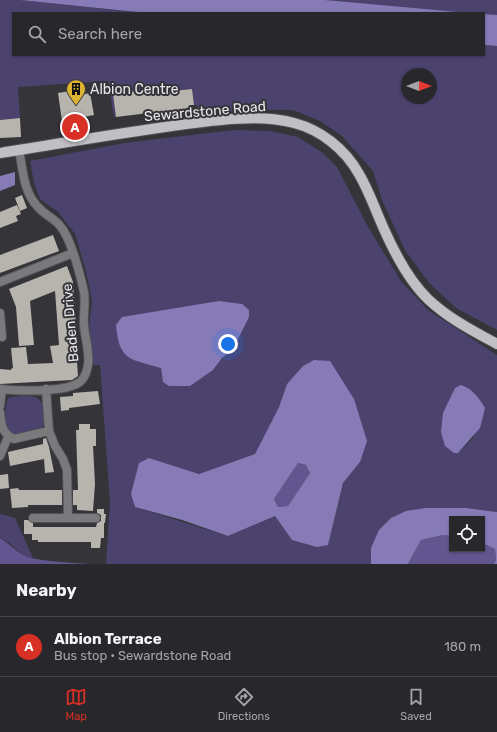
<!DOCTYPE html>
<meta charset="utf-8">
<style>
:root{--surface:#28272b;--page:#343337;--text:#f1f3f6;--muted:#a5a5a9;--line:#444447;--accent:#d93025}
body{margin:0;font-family:Rubik,sans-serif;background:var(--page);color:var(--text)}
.controls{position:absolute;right:12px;bottom:12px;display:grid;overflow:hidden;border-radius:0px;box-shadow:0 1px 3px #0004}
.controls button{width:36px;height:36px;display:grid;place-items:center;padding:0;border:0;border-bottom:1px solid var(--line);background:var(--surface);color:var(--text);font:20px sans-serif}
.compass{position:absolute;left:401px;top:68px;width:36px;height:36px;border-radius:50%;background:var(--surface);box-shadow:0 1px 3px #0004;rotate:90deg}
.you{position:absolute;left:228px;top:344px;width:14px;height:14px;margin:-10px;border:3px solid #fff;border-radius:50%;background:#1a73e8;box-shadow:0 0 0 6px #1a73e833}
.badge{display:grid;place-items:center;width:26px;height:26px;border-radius:50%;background:var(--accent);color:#fff;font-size:13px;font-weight:700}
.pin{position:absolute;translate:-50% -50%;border:2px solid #fff;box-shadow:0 1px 4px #0006}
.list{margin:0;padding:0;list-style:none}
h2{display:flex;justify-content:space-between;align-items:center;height:52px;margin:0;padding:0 16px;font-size:17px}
h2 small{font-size:13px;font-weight:400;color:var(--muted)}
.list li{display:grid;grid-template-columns:26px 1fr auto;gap:12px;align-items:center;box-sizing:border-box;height:60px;padding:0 16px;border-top:1px solid var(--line)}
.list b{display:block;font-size:15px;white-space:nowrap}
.list p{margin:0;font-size:13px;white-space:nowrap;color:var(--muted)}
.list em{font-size:13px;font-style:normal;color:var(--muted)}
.icon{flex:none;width:22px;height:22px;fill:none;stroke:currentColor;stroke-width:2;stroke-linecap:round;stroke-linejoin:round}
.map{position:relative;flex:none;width:497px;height:564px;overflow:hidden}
.search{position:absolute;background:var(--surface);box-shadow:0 1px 3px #0004;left:12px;right:12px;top:12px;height:44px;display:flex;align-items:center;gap:10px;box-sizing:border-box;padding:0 14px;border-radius:0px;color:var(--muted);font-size:15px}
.sheet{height:112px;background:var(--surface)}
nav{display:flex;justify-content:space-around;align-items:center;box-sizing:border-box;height:56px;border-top:1px solid var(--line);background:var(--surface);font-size:11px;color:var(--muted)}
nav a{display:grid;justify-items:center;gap:2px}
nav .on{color:var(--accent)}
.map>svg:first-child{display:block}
.green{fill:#4c426e;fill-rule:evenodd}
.forest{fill:#635690}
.water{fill:#877bb7;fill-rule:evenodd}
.building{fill:#b7b4ae}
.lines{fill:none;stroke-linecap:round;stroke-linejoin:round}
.street-casing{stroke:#525156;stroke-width:10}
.primary-casing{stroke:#525156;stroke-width:12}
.street{stroke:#7a7a7d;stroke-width:8}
.primary{stroke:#c0bfc4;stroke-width:10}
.labels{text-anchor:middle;stroke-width:4;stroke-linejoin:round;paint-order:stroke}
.poi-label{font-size:14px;fill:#e9e8ec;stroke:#353439;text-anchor:start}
.street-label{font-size:14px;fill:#e9e8ec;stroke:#353439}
</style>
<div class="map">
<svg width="497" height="564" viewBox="0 0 497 564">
<rect width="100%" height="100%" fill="#353439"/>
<path class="green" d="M0,0H20L147,13H13V55H484V45L497,46V330L456,308L429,283L405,250L382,200L373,171L342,136L320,121L293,110H244L198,117L197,105H194L192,89L166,92L168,108H166L163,88L114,94L116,117H114L108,81L18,87L20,118L0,120ZM407,74H431V98H407Z
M325,0H497V15L484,14V13L437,11Z
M234,130L270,131L298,137L323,153L337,167L367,225L401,281L428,310L497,355V512L466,508L371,548V564H106L110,502L100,365H93L89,326L92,301L86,271L75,234L58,212L40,199L34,183L30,161L124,143ZM169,310L233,349L222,358L213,370L163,382L161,368L122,317ZM303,366L360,462L343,483L328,545L292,540L275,516L228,536L135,507L149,458L199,474L255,454L279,407L287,384ZM455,388L485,408L473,438L458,453H454L451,399Z
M12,397C19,396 31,395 37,398C46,403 49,422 41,428L14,435L9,433C4,421 4,411 8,398Z
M0,514L15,518L33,558L24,556L8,542L0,538Z"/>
<path class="forest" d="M298,463L306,465L310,473L288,506L278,507L274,499Z
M443,535L452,536V549H482V543L495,549L496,560L494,564H408L421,540Z
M0,538C8,543 15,550 23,555C32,561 75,563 89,564H0Z"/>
<path class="water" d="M20,0H325L469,13H147Z
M484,14L497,15V46L484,45Z
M15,172V185L0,191V176Z
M219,301L242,304L249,310V317L233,349L222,358L213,370L190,386H169L163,382L161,368C130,359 119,361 116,325L122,317Z
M314,360L330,361L354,399L367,441L360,462L343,483L328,545L317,547L292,540L275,516L228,536L182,520L135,507L131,494L139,463L149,458L199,474L255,454L279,407L287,384L303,366ZM298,463L306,465L310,473L288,506L278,507L274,499Z
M461,385C472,388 479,398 485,408L480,428L458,453H454L445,446L441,432L443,413L455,388Z
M426,508H466L497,512V564H494L496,560L495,549L482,543V519H452V536L443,535L421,540L408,564H371V548L379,530L391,518L406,511Z"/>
<path class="building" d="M163,88L164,92L192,89L194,105H190V108L116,117L113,94Z
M70,91L71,97L90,93L94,115L62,121L58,93Z
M20,118L21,137L0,138V120Z
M22,195L27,208L20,211L15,198Z
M17,205L21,214L16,216L18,221L0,228V212Z
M53,235L59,251L0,273V255Z
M67,266L73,282L77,341H69L71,362H77L78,376L72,380L0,384V369L11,370V369L13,368L11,348L26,347L28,364L53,363L50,346L59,345L55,291L30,301L34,345L19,346L16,307L9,289Z
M98,391L100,404L69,408V410L61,411L60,397L73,396V393Z
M79,424H90V429H96V446H93L95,484L93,511L77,510V505H73V490H78L76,430H79Z
M46,438L49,447L54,472L45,473L44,459L10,466L8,452L43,444V439Z
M8,474L9,488L0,489V475Z
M18,488L19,490H62V505H28V507L12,508L10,489Z
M97,509H104V514H106L105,523H104V538H101L100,548H91V542H38V540H32V534H24V520H28L33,523V527H96L97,523L101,521V515L97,513Z"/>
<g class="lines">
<g class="street-casing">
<path id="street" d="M0,282L73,253
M0,313L2,337
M0,389C17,391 68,393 81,381C85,377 87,371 88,365C90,354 85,337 84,326C83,315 86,303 84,292C80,274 75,254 67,237C59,219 49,219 38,207C23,192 23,169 19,150
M46,389L49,431L55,446L63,459L67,470L68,518
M0,406L2,389
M0,412C1,424 2,434 14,439L49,431
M0,456L8,437
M33,518H96"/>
</g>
<g class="primary-casing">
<path id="primary" d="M0,153C57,144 114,134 172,126C208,121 258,113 294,123C321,130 345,149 359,174C369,191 375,209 383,227C394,252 408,280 428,299C448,318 473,331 497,344"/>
</g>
<use href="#street" class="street"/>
<use href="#primary" class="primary"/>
</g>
<defs>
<g id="building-pin" transform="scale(1)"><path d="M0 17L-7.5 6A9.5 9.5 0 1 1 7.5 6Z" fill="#dcb233" stroke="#353439"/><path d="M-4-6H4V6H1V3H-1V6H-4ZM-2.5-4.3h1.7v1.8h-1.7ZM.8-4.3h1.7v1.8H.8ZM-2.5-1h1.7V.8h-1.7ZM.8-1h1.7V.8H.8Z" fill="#111"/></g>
</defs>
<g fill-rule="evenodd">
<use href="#building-pin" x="76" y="89"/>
</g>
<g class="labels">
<g class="poi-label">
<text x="90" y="94">Albion Centre</text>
</g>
<g class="street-label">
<text transform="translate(205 111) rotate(-5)" y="5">Sewardstone Road</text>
<text transform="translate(70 323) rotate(-95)" y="5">Baden Drive</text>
</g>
</g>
</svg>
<div class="controls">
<button><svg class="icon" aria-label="locate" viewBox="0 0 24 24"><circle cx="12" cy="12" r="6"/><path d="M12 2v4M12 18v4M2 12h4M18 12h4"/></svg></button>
</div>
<svg class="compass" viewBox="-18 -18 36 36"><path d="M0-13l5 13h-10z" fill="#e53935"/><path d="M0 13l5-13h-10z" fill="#a5a5a9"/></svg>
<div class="you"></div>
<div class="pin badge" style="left:75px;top:127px">A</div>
<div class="search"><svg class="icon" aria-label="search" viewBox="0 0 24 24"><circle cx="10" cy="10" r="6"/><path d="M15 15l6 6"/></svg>Search here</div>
</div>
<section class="sheet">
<h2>Nearby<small></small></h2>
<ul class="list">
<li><span class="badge">A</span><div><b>Albion Terrace</b><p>Bus stop · Sewardstone Road</p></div><em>180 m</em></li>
</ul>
</section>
<nav>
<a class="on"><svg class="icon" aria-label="map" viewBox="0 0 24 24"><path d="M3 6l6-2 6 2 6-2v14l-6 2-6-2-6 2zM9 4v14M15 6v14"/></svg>Map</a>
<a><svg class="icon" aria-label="directions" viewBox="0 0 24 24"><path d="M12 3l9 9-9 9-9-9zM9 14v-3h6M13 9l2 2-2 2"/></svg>Directions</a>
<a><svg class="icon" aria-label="saved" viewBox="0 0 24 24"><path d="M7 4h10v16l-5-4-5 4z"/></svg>Saved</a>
</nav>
